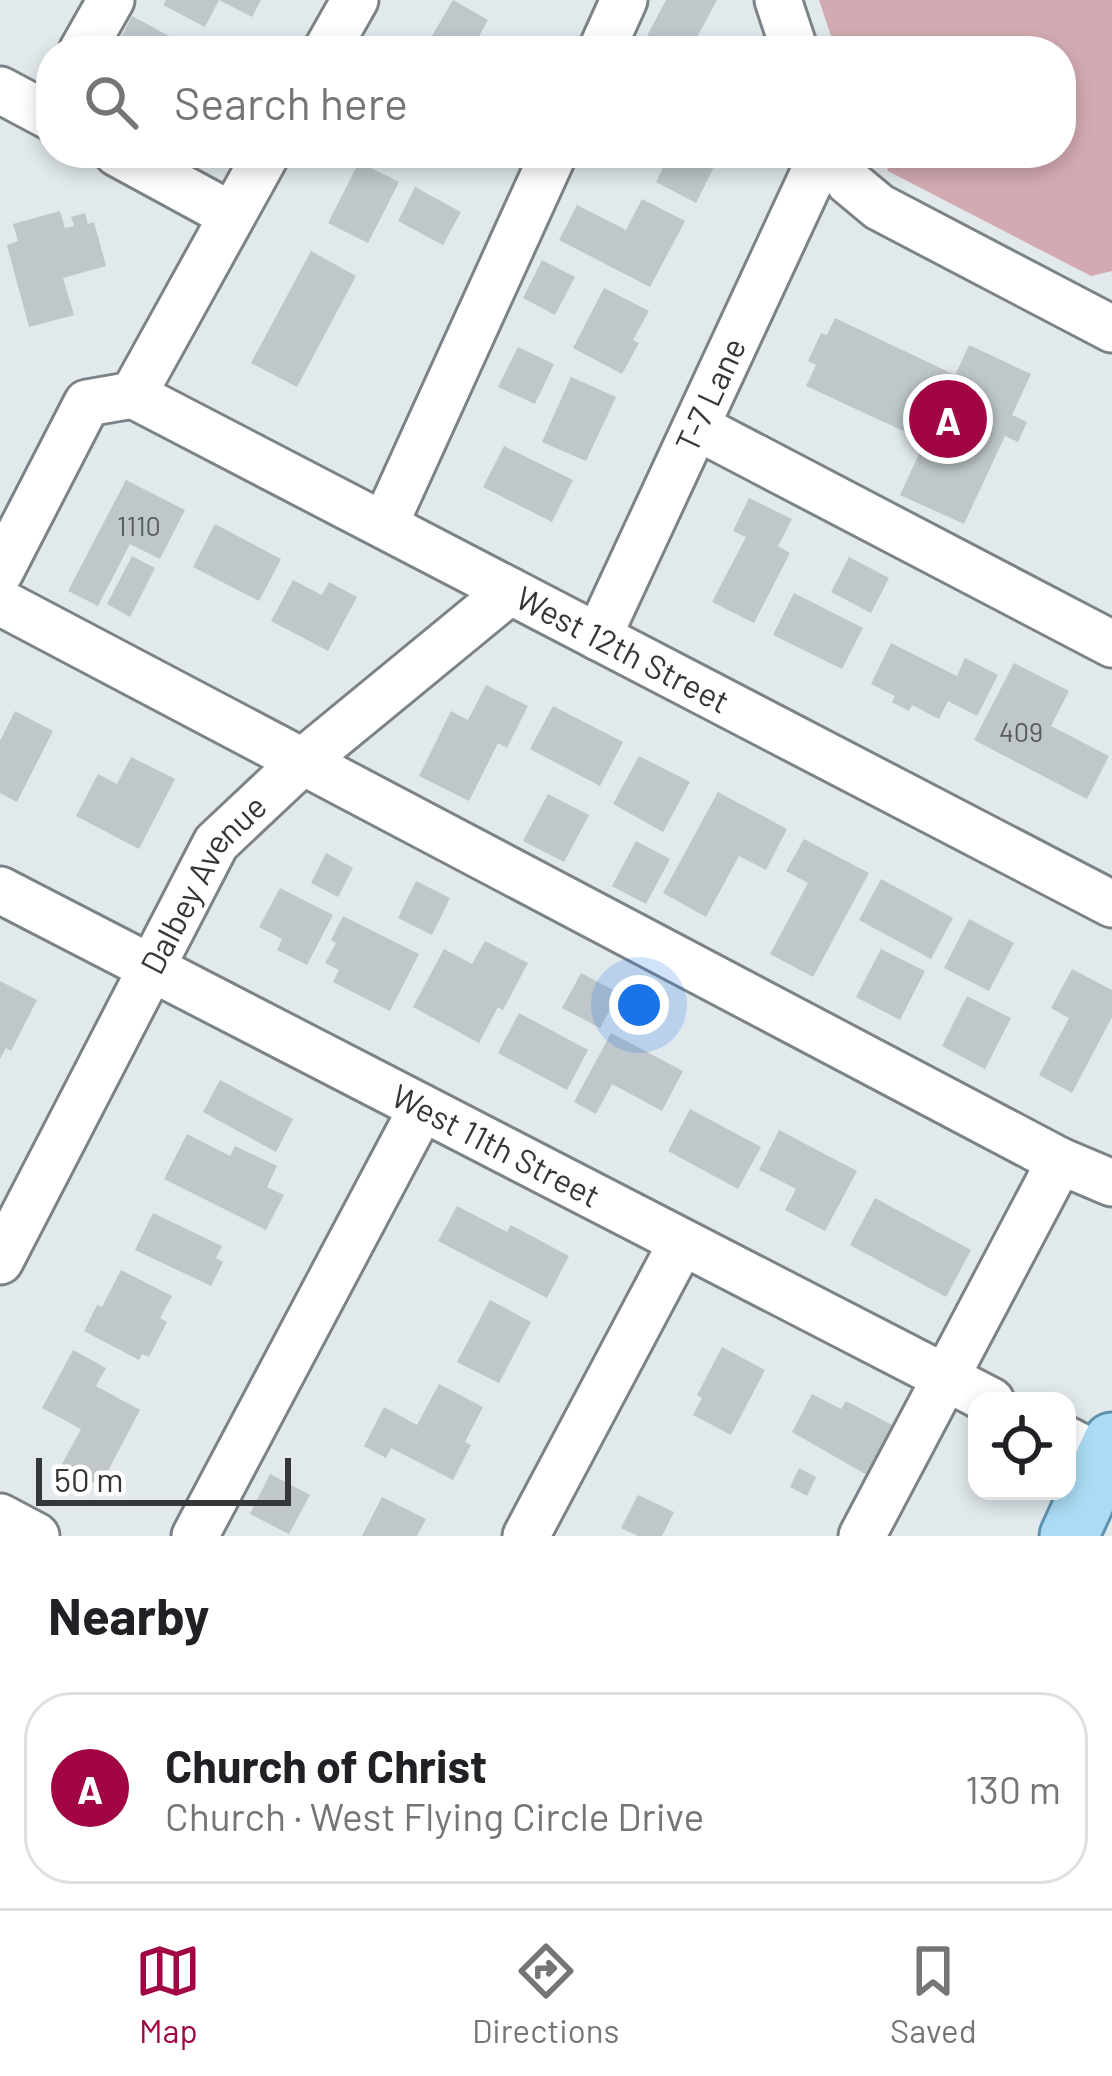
<!DOCTYPE html>
<meta charset="utf-8">
<style>
:root{--surface:#fff;--page:#f2f2f2;--text:#202124;--muted:#757577;--line:#e0e0e0;--accent:#a10544}
body{margin:0;font-family:Barlow,sans-serif;background:var(--page);color:var(--text)}
.controls{position:absolute;right:36px;bottom:36px;display:grid;overflow:hidden;border-radius:24px;box-shadow:0 6px 18px #0003}
.controls button{width:108px;height:108px;display:grid;place-items:center;padding:0;border:0;border-bottom:3px solid var(--line);background:var(--surface);color:var(--text);font:60px sans-serif}
.scale{position:absolute;left:36px;bottom:30px;width:255px;box-sizing:border-box;padding-left:12px;border:6px solid #343739;border-top:0;font-size:33px;line-height:42px;white-space:nowrap;color:#343739;-webkit-text-stroke:9px #fff;paint-order:stroke}
.you{position:absolute;left:639px;top:1005px;width:42px;height:42px;margin:-30px;border:9px solid #fff;border-radius:50%;background:#1a73e8;box-shadow:0 0 0 18px #1a73e833}
.badge{display:grid;place-items:center;width:78px;height:78px;border-radius:50%;background:var(--accent);color:#fff;font-size:39px;font-weight:700}
.pin{position:absolute;translate:-50% -50%;border:6px solid #fff;box-shadow:0 3px 12px #0006}
.list{margin:0;padding:0;list-style:none}
h2{display:flex;justify-content:space-between;align-items:center;height:156px;margin:0;padding:0 48px;font-size:51px}
h2 small{font-size:39px;font-weight:400;color:var(--muted)}
.list li{display:grid;grid-template-columns:78px 1fr auto;gap:36px;align-items:center;box-sizing:border-box;height:192px;margin:0 24px 24px;padding:0 24px;border:3px solid var(--line);border-radius:48px}
.list b{display:block;font-size:45px;white-space:nowrap}
.list p{margin:0;font-size:39px;white-space:nowrap;color:var(--muted)}
.list em{font-size:39px;font-style:normal;color:var(--muted)}
.icon{flex:none;width:66px;height:66px;fill:none;stroke:currentColor;stroke-width:2;stroke-linecap:round;stroke-linejoin:round}
.map{position:relative;flex:none;width:1112px;height:1536px;overflow:hidden}
.search{position:absolute;background:var(--surface);box-shadow:0 6px 18px #0003;left:36px;right:36px;top:36px;height:132px;display:flex;align-items:center;gap:30px;box-sizing:border-box;padding:0 42px;border-radius:48px;color:var(--muted);font-size:45px}
.sheet{height:372px;background:var(--surface)}
nav{display:flex;justify-content:space-around;align-items:center;box-sizing:border-box;height:168px;border-top:3px solid var(--line);background:var(--surface);font-size:33px;color:var(--muted)}
nav a{display:grid;justify-items:center;gap:6px}
nav .on{color:var(--accent)}
.map>svg:first-child{display:block}
.green{fill:#d3aab1}
.building{fill:#bfc7cb}
.lines{fill:none;stroke-linecap:round;stroke-linejoin:round}
.minor-casing{stroke:#7c8387;stroke-width:51}
.major-casing{stroke:#5e93af;stroke-width:63}
.minor{stroke:#fff;stroke-width:45}
.major{stroke:#acdcf5;stroke-width:57}
.labels{text-anchor:middle;stroke-width:12;stroke-linejoin:round;paint-order:stroke}
.number-label{font-size:27px;fill:#575b5e}
.street-label{font-size:33px;fill:#343739;stroke:#fff}
</style>
<div class="map">
<svg width="1112" height="1536" viewBox="0 0 1112 1536">
<rect width="100%" height="100%" fill="#e1e9ed"/>
<path class="green" d="M819,0H1112V271L1091,276L888,171L883,153H1061V51H836Z"/>
<path class="building" d="M166,0H261L252,17L219,0L205,27L163,5Z
M453,0L488,20L471,51H423Z
M666,0H717L695,41L716,51H639Z
M132,16L197,51H114Z
M670,153H721L696,203L656,182Z
M359,162L399,182L368,243L328,223Z
M415,187L461,212L443,245L398,221Z
M642,199L685,221L650,287L559,240L577,205L626,230Z
M60,211L65,228L74,226L71,217L85,213L88,224L94,222L106,266L63,278L74,315L29,327L7,245L18,241L13,224Z
M311,251L356,276L297,387L251,363Z
M542,260L575,277L555,315L523,298Z
M604,288L649,311L633,340L639,343L622,374L573,348Z
M835,318L955,375L969,345L1031,374L1012,415L1027,422L1018,442L1005,436L964,524L900,495L925,441L806,386L816,365L808,361L821,333L827,335Z
M518,347L554,364L535,404L498,387Z
M571,377L616,397L586,461L542,442Z
M504,446L573,480L552,522L483,487Z
M126,480L185,510L160,559L130,544L98,606L68,591Z
M749,498L792,519L778,546L790,553L754,623L712,602L746,537L733,531Z
M215,524L281,559L259,601L193,567Z
M132,556L155,568L130,617L107,604Z
M849,557L889,578L871,613L831,592Z
M293,580L322,595L329,582L357,597L328,651L271,621Z
M794,593L863,628L842,669L773,635Z
M891,643L957,676L965,658L998,675L977,716L948,701L939,719L912,705L909,711L892,702L895,696L871,684Z
M1014,663L1069,691L1051,726L1109,756L1087,799L974,740Z
M486,685L528,706L507,748L498,743L469,801L419,776L451,711L468,720Z
M553,706L623,742L600,786L530,749Z
M15,711L53,731L17,802L0,793V741Z
M639,756L690,782L663,832L613,804Z
M131,757L175,779L139,849L76,816L98,774L117,784Z
M718,792L787,829L766,870L739,856L706,917L663,893Z
M548,794L589,815L564,862L523,841Z
M804,839L869,873L813,977L770,954L808,883L786,871Z
M636,841L670,859L646,904L612,886Z
M326,853L353,868L338,897L311,883Z
M881,879L953,918L931,959L859,920Z
M416,881L450,898L432,935L398,918Z
M280,888L333,915L307,965L277,950L282,939L259,927Z
M343,916L419,954L390,1011L333,982L339,970L325,963L336,943L331,940Z
M969,919L1014,943L989,991L944,968Z
M485,941L528,963L503,1010L498,1007L479,1043L413,1007L444,949L472,964Z
M881,949L925,971L900,1020L856,997Z
M1072,969L1112,990V1017L1072,1093L1039,1075L1069,1018L1051,1008Z
M581,973L619,993L600,1028L562,1008Z
M0,981L37,1000L11,1051L6,1048L0,1059Z
M967,996L1011,1018L985,1069L942,1046Z
M519,1013L588,1050L567,1090L498,1053Z
M611,1033L683,1071L662,1111L612,1084L596,1114L574,1102Z
M220,1080L293,1119L276,1152L203,1112Z
M690,1109L761,1147L738,1189L668,1151Z
M779,1130L857,1171L825,1231L785,1210L796,1189L759,1170Z
M187,1134L230,1156L235,1146L277,1166L267,1187L284,1195L266,1230L164,1179Z
M875,1198L971,1250L946,1297L850,1245Z
M457,1206L507,1232L511,1225L569,1256L547,1298L438,1241Z
M153,1213L222,1246L216,1258L223,1262L211,1286L135,1250Z
M121,1270L172,1296L160,1318L167,1322L149,1357L142,1354L139,1360L84,1331L97,1305L102,1307Z
M490,1300L531,1322L499,1383L457,1362Z
M722,1347L765,1370L731,1435L693,1415L702,1398L697,1395Z
M73,1350L106,1368L96,1386L140,1410L100,1486L61,1466L81,1429L42,1408Z
M439,1384L483,1407L465,1442L471,1445L453,1480L391,1448L386,1458L364,1446L384,1407L417,1425Z
M812,1394L841,1409L846,1401L900,1429L877,1474L869,1470L867,1475L792,1432Z
M799,1468L816,1477L807,1496L790,1487Z
M270,1474L310,1495L289,1534L250,1514Z
M638,1495L674,1512L662,1536H638L621,1528Z
M382,1497L426,1519L417,1536H362Z"/>
<g class="lines">
<g class="minor-casing">
<g id="minor">
<path d="M778,0L795,51"/>
<path d="M82,51L111,0"/>
<path d="M326,51L355,0"/>
<path d="M601,51L624,0"/>
<path d="M0,90L51,117"/>
<path d="M117,153L231,215"/>
<path d="M832,153L849,182L879,207L1112,329"/>
<path id="s1" d="M133,395L1112,904"/>
<path d="M133,395L267,153"/>
<path d="M697,427L1112,644"/>
<path d="M385,524L554,153"/>
<path d="M0,572L87,403L133,395"/>
<path d="M0,602L1060,1161L1112,1183"/>
<path id="s2" d="M598,637L823,153"/>
<path id="s3" d="M0,890L991,1401"/>
<path id="s4" d="M0,1261L216,843L302,762L510,591"/>
<path d="M1067,1440L1104,1459"/>
<path d="M0,1517L36,1536"/>
<path d="M195,1536L422,1108"/>
<path d="M526,1536L681,1244"/>
<path d="M862,1536L1060,1161"/>
</g>
</g>
<g class="major-casing">
<path id="major" d="M1069,1536L1112,1442"/>
</g>
<use href="#minor" class="minor"/>
<use href="#major" class="major"/>
</g>
<g class="labels">
<g class="number-label">
<text x="139" y="536">1110</text>
<text x="1021" y="742">409</text>
</g>
<g class="street-label">
<text dy="12" stroke="none"><textPath href="#s2" startOffset="267">T-7 Lane</textPath></text>
<text dy="12" stroke="none"><textPath href="#s1" startOffset="552">West 12th Street</textPath></text>
<text dy="12" stroke="none"><textPath href="#s4" startOffset="429">Dalbey Avenue</textPath></text>
<text dy="12" stroke="none"><textPath href="#s3" startOffset="558">West 11th Street</textPath></text>
</g>
</g>
</svg>
<div class="controls">
<button><svg class="icon" aria-label="locate" viewBox="0 0 24 24"><circle cx="12" cy="12" r="6"/><path d="M12 2v4M12 18v4M2 12h4M18 12h4"/></svg></button>
</div>
<div class="scale">50 m</div>
<div class="you"></div>
<div class="pin badge" style="left:948px;top:419px">A</div>
<div class="search"><svg class="icon" aria-label="search" viewBox="0 0 24 24"><circle cx="10" cy="10" r="6"/><path d="M15 15l6 6"/></svg>Search here</div>
</div>
<section class="sheet">
<h2>Nearby<small></small></h2>
<ul class="list">
<li><span class="badge">A</span><div><b>Church of Christ</b><p>Church · West Flying Circle Drive</p></div><em>130 m</em></li>
</ul>
</section>
<nav>
<a class="on"><svg class="icon" aria-label="map" viewBox="0 0 24 24"><path d="M3 6l6-2 6 2 6-2v14l-6 2-6-2-6 2zM9 4v14M15 6v14"/></svg>Map</a>
<a><svg class="icon" aria-label="directions" viewBox="0 0 24 24"><path d="M12 3l9 9-9 9-9-9zM9 14v-3h6M13 9l2 2-2 2"/></svg>Directions</a>
<a><svg class="icon" aria-label="saved" viewBox="0 0 24 24"><path d="M7 4h10v16l-5-4-5 4z"/></svg>Saved</a>
</nav>
